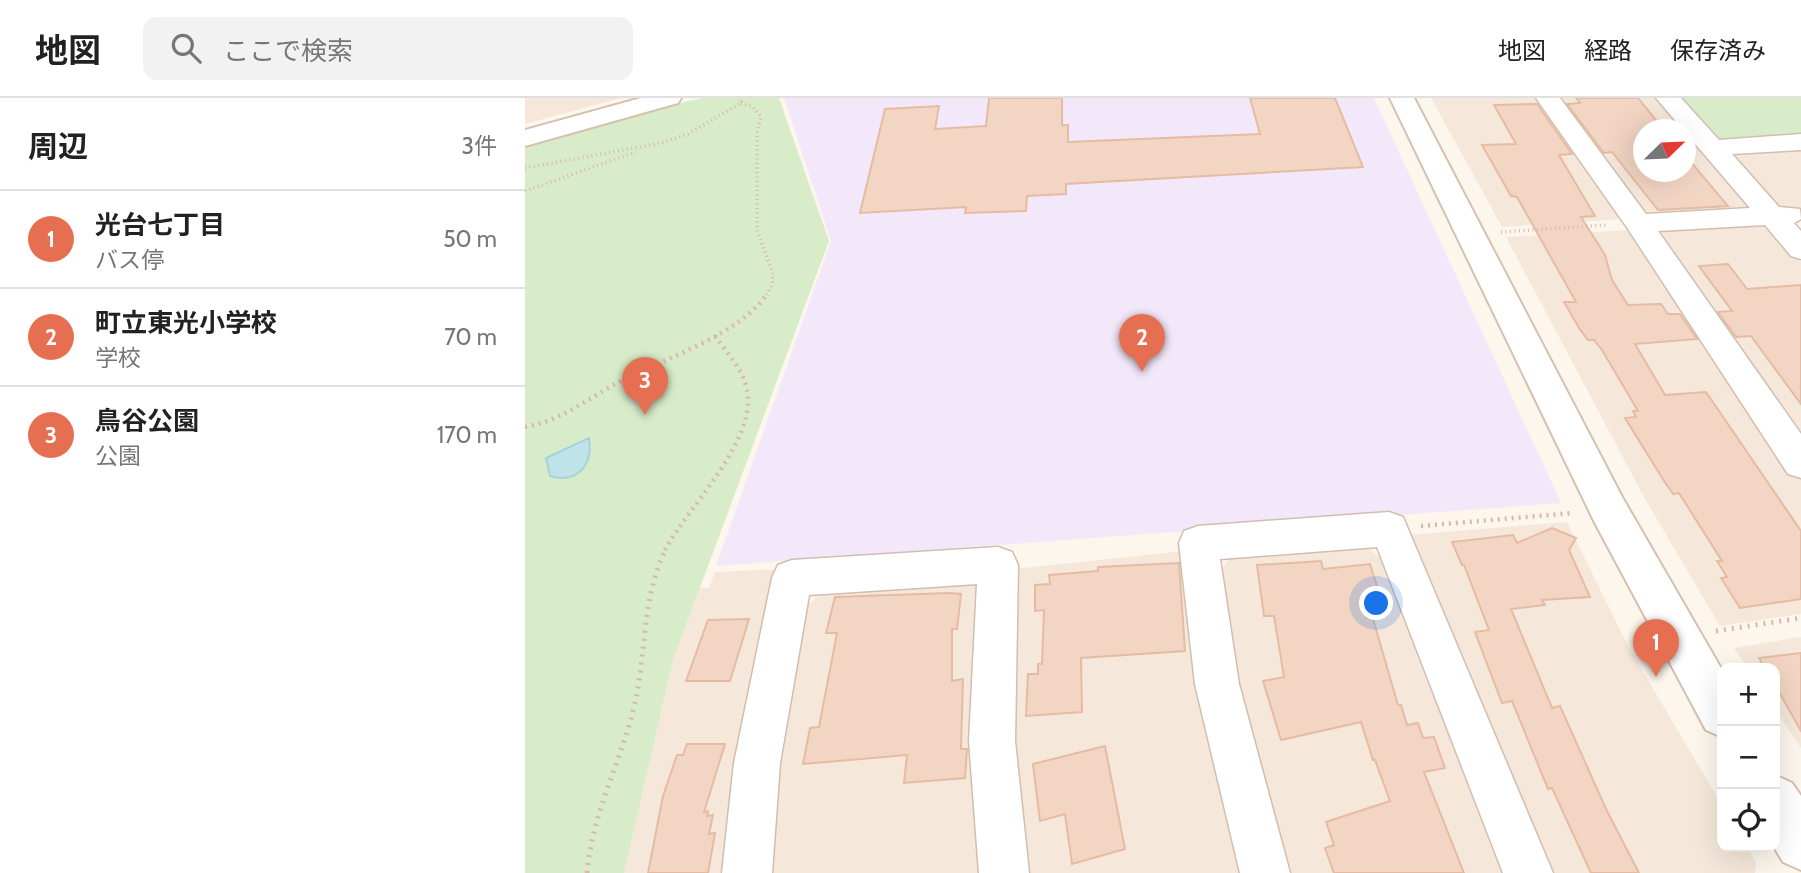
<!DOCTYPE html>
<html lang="ja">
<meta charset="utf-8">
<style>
:root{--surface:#fff;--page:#f2f2f2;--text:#222;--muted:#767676;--line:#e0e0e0;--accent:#e76f51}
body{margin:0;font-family:Cabin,"Noto Sans JP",sans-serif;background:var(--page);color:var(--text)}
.controls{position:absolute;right:21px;bottom:21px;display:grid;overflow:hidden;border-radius:14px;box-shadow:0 7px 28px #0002}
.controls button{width:63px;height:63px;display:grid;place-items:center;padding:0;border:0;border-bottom:2px solid var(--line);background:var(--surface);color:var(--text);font:35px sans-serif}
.compass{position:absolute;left:1108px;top:21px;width:63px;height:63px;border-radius:50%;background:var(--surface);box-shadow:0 7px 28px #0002;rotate:67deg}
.you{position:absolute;left:852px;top:506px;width:24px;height:24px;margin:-18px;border:5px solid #fff;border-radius:50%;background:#1a73e8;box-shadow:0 0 0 10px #1a73e833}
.badge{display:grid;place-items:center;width:46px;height:46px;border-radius:50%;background:var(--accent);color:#fff;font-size:23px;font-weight:700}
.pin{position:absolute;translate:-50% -58px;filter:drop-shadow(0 2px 4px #0008)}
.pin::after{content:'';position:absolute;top:37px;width:24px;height:21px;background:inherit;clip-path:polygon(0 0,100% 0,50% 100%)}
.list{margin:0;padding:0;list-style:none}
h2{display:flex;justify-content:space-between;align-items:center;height:91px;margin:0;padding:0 28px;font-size:30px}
h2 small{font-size:23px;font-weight:400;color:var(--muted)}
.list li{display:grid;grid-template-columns:46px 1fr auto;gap:21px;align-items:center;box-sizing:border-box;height:98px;padding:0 28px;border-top:2px solid var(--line)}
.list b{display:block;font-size:26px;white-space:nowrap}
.list p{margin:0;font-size:23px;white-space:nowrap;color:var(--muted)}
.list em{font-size:23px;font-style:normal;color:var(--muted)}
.icon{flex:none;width:38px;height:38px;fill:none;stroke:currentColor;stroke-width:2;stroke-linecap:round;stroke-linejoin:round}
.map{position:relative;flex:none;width:1276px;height:775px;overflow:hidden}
header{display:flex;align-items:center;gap:42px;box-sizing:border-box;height:98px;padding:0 35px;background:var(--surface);border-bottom:2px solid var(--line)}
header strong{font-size:33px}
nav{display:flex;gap:38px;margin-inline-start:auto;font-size:24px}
.search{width:490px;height:63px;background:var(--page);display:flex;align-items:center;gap:18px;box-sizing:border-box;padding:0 24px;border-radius:14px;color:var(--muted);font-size:26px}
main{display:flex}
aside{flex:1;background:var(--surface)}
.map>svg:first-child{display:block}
.residential{fill:#f5e8da;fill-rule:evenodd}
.education{fill:#f3e8fa}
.green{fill:#d8ecc9}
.water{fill:#bfe3e8;stroke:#a5d3da;stroke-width:2}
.building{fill:#f3d5c3;stroke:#e6bba3;stroke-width:2}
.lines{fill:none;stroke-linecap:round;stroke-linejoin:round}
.street-casing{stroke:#d1beb0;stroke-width:3}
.secondary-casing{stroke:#d6c0b0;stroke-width:4}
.path-far2{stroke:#d9b8a5;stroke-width:3.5;stroke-dasharray:1 3.5;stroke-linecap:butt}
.path-far1{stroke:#d9b8a5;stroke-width:4.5;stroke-dasharray:2 5;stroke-linecap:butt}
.path{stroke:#d9b8a5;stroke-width:5;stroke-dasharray:2 6;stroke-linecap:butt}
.street{fill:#fff;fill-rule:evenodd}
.secondary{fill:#fff;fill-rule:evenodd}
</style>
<header>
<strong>地図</strong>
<div class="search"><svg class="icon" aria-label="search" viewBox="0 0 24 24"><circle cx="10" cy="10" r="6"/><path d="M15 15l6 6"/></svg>ここで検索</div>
<nav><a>地図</a><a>経路</a><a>保存済み</a></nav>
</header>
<main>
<aside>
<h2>周辺<small>3件</small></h2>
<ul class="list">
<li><span class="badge">1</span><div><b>光台七丁目</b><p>バス停</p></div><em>50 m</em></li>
<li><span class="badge">2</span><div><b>町立東光小学校</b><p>学校</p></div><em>70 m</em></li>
<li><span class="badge">3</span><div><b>鳥谷公園</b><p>公園</p></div><em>170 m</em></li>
</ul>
</aside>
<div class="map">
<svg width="1276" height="775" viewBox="0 0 1276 775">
<rect width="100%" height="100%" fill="#fdf6ec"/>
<path class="residential" d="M0,0H96L0,26Z
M906,0H1013L1098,121L977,129Z
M1031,0H1134L1224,104V111L1122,119ZM1118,32H1160V74H1118Z
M1276,50V109L1260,110L1244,104L1207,60L1212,54Z
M1233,126L1248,132L1276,164V343L1132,132Z
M1105,132L1276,381V516L1195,528L1120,401L981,139Z
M1042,424L1104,550L1197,707V749H1222L1231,764L1230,775H1023L884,437Z
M843,449L864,469L915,614L980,775H758L710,597L691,478L706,459Z
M659,453L720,775H499L488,674V471Z
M257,471L203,775H99L148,562L175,490H184L190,474Z
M450,484L461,495L463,775H241L250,664L278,510L299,494Z
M1276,539V650L1250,611V570H1223L1209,550Z"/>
<path class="education" d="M259,0H849L1036,405L191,468L306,143Z"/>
<path class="green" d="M178,0H254L304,143L148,562L99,775H0V46L68,25Z
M1154,0H1276V38L1192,43Z"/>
<path class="water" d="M64,340C68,367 53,386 25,378L21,360Z"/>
<path class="building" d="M464,0H537V27H543V44L735,36L725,0H810L838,69L541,86V96L502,98L501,113L440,115L441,109L335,115L360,11L414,8L410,31L461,28Z
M1051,0H1113L1139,32H1118V74H1160V57L1203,108L1133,112L1087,54L1079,55L1042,6L1055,5Z
M1012,6L1047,56L1034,57L1070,118L1056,119L1080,157L1087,182L1103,207L1136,206L1143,216H1155L1172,241L1110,246L1140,297L1181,294L1276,433V501L1215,510L1196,480L1202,479L1192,463H1197L1154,395L1148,396L1139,383L1100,320L1111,319L1108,313H1113L1077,252L1069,242H1063L1054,230L1039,204H1051L992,99L986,98L957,47L991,46L969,7Z
M1203,166L1222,191L1276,187V306L1226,238L1211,239L1193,214L1207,213L1174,168Z
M1027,430L1051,440L1044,452L1065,499L1017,502L1020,507L986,511L1027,610L1035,608L1081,711L1114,775H1066L1027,690L1023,691L987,603L977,605L950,534L964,532L939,467H937L927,444L988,437L992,445Z
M796,463L798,471L845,466L860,513L846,514L873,607H876L882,627L893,625L898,640L909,639L920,670L899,674L939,775H809L800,750L809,747L801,724L865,703L850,662H848L836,624L756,642L738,583L759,579L749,518H739L732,467Z
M654,465L660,553L556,560L557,614L501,618L503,576H513V566H517L519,512L510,513V487L525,486L524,477L573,473V469Z
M424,495L436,496L432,531H427V583L438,581L436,651H442L440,680L379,685L382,657L278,666L285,630L294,629L312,535H301L310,499Z
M224,521L205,583H161L183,522Z
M1276,555V633L1250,587V570H1240L1234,560Z
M162,646H200L179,714L183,713L182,718L188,717L184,736L190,735L183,775H123L138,698L152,657H158Z
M580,648L600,751L547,766L540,716L515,723L508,666Z"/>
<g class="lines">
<g class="street-casing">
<path id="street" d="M1011,0H1035L1121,116L1225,110L1131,0H1156L1194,42L1276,36V52L1207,56L1254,109L1275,111L1276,121L1269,125L1276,133V161L1266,158L1240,127L1133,133L1276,336V380L1263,376L1103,131Z
M864,414L878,419L883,431L1028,775H978L852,449L695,461L714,586L765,775H715L670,586L654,445L659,433L673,428Z
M473,449L487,454L493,467L490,643L504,775H454L444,643L452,486L284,497L255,665L247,775H197L209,665L247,480L253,467L267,462Z"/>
</g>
<g class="secondary-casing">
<path id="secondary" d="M116,0H156L153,5L0,48V32Z
M865,0H889L1097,399L1197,572V639L1181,632L1069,423Z
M1250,677L1267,685L1276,698V772L1258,764L1249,749Z"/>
</g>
<path class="path-far2" d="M216,5L228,9L236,19L232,35V132L248,176L247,187L241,199
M0,70L136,45L163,36L216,5L217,0
M0,93L111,54
M976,134L1083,127"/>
<path class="path-far1" d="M0,329C39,322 67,297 102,280C143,259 215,236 241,197
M896,428L1048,415
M140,452C163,408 236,340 221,288C216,269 201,254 190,238"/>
<path class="path" d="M1191,533L1276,520
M62,775C67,716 95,666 109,609C122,556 116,500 141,451"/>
<use href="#street" class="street"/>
<use href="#secondary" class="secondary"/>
</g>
</svg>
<div class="controls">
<button>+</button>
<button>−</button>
<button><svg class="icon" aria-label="locate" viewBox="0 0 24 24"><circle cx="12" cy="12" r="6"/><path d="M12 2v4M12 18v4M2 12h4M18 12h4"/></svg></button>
</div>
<svg class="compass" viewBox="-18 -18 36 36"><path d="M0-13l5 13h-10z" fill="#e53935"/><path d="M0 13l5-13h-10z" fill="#767676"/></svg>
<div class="you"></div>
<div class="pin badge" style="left:1131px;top:579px">1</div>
<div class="pin badge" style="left:617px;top:274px">2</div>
<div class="pin badge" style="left:120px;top:317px">3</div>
</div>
</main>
